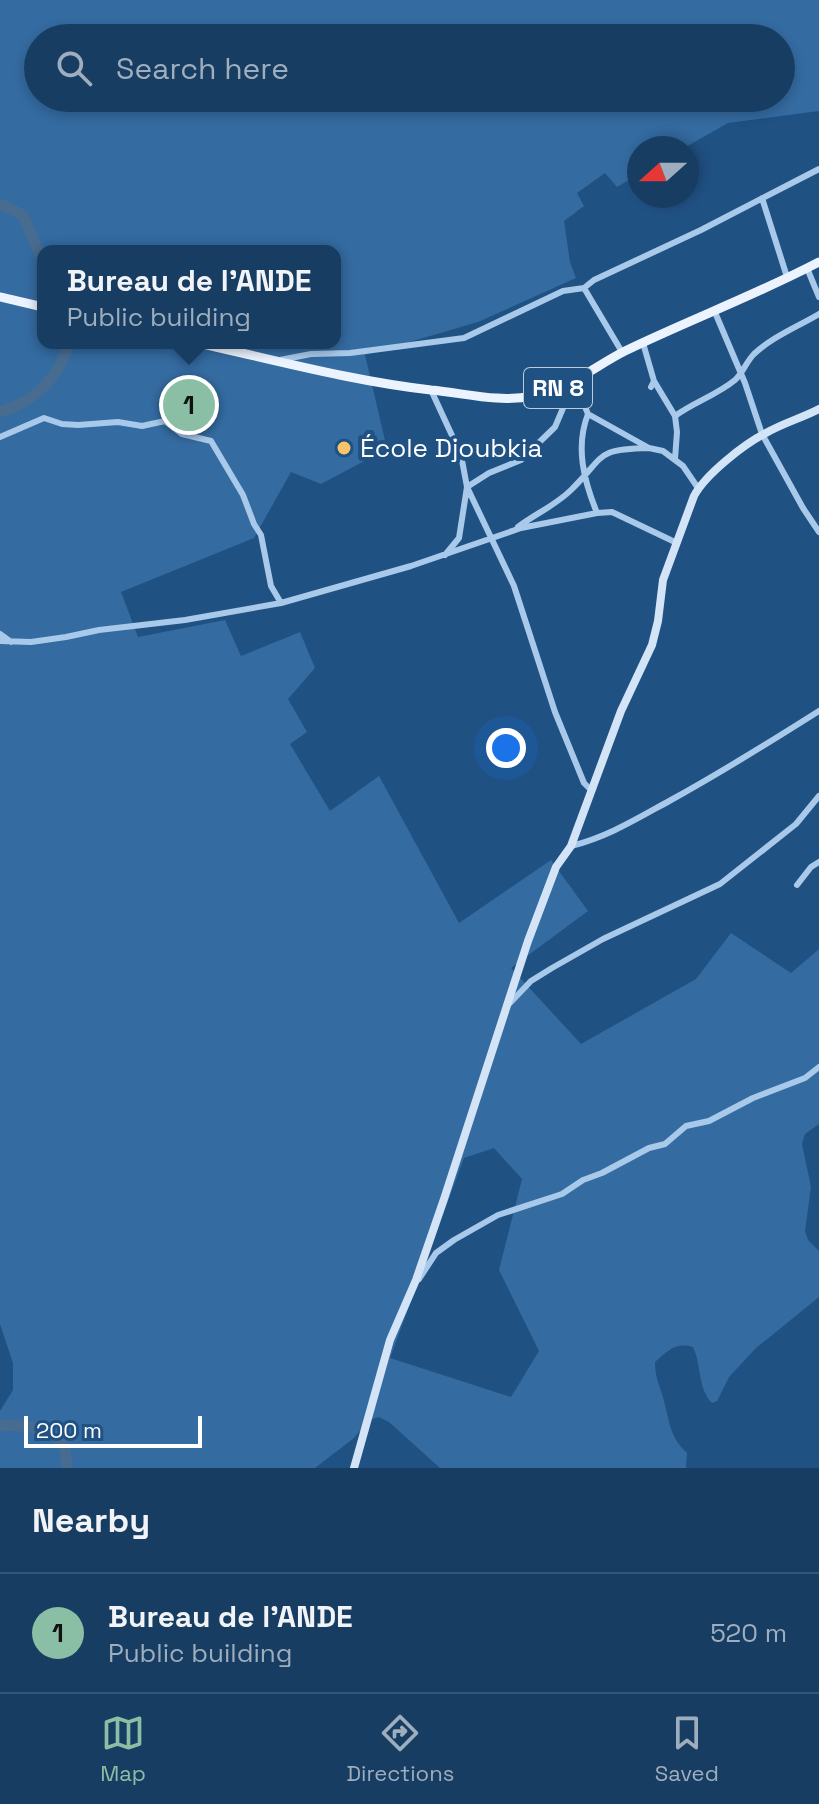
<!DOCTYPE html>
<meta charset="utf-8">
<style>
:root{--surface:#183d62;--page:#25486b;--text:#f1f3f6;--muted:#9faebe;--line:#365677;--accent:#8abfa5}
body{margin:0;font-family:"Space Grotesk",sans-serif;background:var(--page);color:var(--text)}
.compass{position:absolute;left:627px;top:136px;width:72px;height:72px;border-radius:50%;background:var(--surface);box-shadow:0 4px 12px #0003;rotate:249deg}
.scale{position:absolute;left:24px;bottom:20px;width:178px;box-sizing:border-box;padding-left:8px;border:4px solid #fff;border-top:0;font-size:22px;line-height:28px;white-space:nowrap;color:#fff;-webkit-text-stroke:6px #205183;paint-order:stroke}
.you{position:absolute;left:506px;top:748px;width:28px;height:28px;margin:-20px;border:6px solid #fff;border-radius:50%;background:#1a73e8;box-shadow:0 0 0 12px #1a73e833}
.badge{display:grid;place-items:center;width:52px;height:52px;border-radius:50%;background:var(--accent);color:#111;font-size:26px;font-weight:700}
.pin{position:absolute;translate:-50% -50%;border:4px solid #fff;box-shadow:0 2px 8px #0006}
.popup{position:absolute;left:37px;top:245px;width:304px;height:104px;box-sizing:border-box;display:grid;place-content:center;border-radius:16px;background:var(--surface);filter:drop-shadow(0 2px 6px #0005);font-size:26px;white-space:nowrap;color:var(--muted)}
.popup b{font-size:30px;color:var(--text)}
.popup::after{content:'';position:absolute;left:50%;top:100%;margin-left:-16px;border:16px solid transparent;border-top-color:var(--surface)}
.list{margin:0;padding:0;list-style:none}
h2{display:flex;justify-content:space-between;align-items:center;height:104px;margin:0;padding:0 32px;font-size:34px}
h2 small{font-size:26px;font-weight:400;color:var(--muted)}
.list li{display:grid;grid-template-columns:52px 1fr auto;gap:24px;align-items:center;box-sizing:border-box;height:120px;padding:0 32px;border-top:2px solid var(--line)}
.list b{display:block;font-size:30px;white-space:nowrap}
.list p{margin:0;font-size:26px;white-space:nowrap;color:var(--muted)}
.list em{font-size:26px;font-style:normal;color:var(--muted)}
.icon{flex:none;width:44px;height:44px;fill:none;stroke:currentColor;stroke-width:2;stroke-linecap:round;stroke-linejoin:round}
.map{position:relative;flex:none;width:819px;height:1468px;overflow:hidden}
.search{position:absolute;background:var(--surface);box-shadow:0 4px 12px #0003;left:24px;right:24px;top:24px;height:88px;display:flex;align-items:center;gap:20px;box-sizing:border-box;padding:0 28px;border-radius:44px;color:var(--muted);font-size:30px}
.sheet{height:224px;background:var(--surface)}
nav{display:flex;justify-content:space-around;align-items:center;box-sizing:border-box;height:112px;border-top:2px solid var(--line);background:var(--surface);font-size:22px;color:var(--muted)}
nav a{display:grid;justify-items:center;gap:4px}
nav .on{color:var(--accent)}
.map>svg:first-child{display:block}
.green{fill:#346ba1;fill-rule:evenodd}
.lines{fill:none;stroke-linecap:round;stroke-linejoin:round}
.river{stroke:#486c90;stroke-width:11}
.street{stroke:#a8c9e9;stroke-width:6}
.secondary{stroke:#d3e4f7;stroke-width:8}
.primary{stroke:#ebf3fe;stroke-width:9}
.poi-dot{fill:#f6c569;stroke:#205183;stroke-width:3}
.labels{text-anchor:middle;stroke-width:8;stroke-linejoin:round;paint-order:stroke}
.shield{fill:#205183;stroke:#bccbda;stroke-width:2}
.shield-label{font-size:24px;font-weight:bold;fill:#fff}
.poi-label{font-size:26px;fill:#fff;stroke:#205183;text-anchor:start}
</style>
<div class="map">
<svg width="819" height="1468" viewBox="0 0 819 1468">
<rect width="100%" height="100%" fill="#205183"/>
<path class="green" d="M0,0H819V111L728,123L684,148H639V174L617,187L605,173L577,193L584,206L564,221L570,262L576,278L478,322L365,355L387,449L321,484L291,472L254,538L121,592L138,637L225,620L241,656L300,632L315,668L288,699L307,732L290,744L330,811L379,776L459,923L551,860L588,911L511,968L581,1044L696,979L731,933L791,973L819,949V1124L805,1134L802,1144L811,1187L805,1231L808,1240L819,1251V1297L756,1348L729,1377L717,1401L712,1403C697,1387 702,1366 693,1347C675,1342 668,1351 655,1362C655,1376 658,1381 662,1394C669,1416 668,1436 687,1453L686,1468H440L389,1422L379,1417L369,1420L354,1438L315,1468H0V1411L13,1390V1363L0,1324ZM38,38H781V98H38ZM43,251H335V343H43ZM494,1148L522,1179L499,1270L539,1351L511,1397L390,1358L464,1158Z"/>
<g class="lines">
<path class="river" d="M0,204L23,215L43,262
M0,412C32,403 61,377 68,343
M0,1426C19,1424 56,1427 64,1448C67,1454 66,1462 67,1468"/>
<path class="street" d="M762,198L787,277
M807,268L819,297
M584,288L622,352
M714,310L745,383L762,434L803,508L819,532
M643,343L654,381L651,387
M280,360L311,354L350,353L464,338L563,291L584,288L594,280L701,230L819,169
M588,374C583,389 581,399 588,414C575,447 584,481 597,513
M654,381L675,416
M431,390L461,455L467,487L514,586L555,712L584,783L592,791
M588,414L649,448L663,451L683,466L698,488
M0,437L44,418L62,424L78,425L118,422L142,426L165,421L182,434L211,441L243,495L254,524L261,535L271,586L281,603
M675,459L677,432L675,416C694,402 717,395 735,380C743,373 746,362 754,354C772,337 797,327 819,314
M518,527C535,514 556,505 571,490C606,456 594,449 649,448
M445,555L459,538L467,487L489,473L521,460L555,427L575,380
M0,634L11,642
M0,641L31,642L66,637L99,630L185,620L281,603L411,566L521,528L597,513L612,512L677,543
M571,846C608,837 638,818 671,800C722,772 770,742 819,711
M797,885L811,867L819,862
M510,1003L531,981L552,968L603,939L720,884L796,824L819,796
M419,1279L436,1253L454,1240L498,1215L562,1194L583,1180L602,1173L649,1148L665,1144L686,1126L709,1121L753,1098L805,1078L819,1067"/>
<path class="secondary" d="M354,1468L390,1340L416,1280L444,1199L528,941L556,867L571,846L621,711L652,645L658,621L663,580L694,496C705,475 744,444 766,433C783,423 802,418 819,409"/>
<path class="primary" d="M0,297L43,307
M198,343C275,360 352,381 431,390C465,393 498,403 533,396C568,390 595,366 625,351C689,320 756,295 819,262"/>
</g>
<circle class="poi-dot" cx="344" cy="448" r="8"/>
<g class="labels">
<rect class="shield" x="524" y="368" width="68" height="40" rx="6"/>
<g class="shield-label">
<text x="558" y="396">RN 8</text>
</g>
<g class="poi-label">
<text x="360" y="457">École Djoubkia</text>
</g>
</g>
</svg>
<svg class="compass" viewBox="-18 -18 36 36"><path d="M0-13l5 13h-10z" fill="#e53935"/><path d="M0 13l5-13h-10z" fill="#9faebe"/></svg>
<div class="scale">200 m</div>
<div class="you"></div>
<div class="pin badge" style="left:189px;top:405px">1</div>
<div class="popup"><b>Bureau de l'ANDE</b>Public building</div>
<div class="search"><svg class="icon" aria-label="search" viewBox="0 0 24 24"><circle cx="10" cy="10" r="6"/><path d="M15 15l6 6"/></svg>Search here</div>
</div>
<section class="sheet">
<h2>Nearby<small></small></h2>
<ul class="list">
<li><span class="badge">1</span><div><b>Bureau de l'ANDE</b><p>Public building</p></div><em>520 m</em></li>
</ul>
</section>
<nav>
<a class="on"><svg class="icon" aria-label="map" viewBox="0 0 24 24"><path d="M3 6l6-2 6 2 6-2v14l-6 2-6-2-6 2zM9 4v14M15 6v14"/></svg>Map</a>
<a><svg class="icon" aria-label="directions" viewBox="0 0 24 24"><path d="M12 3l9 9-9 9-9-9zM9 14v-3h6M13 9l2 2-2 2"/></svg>Directions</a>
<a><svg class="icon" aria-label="saved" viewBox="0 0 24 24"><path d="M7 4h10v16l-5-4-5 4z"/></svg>Saved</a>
</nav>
